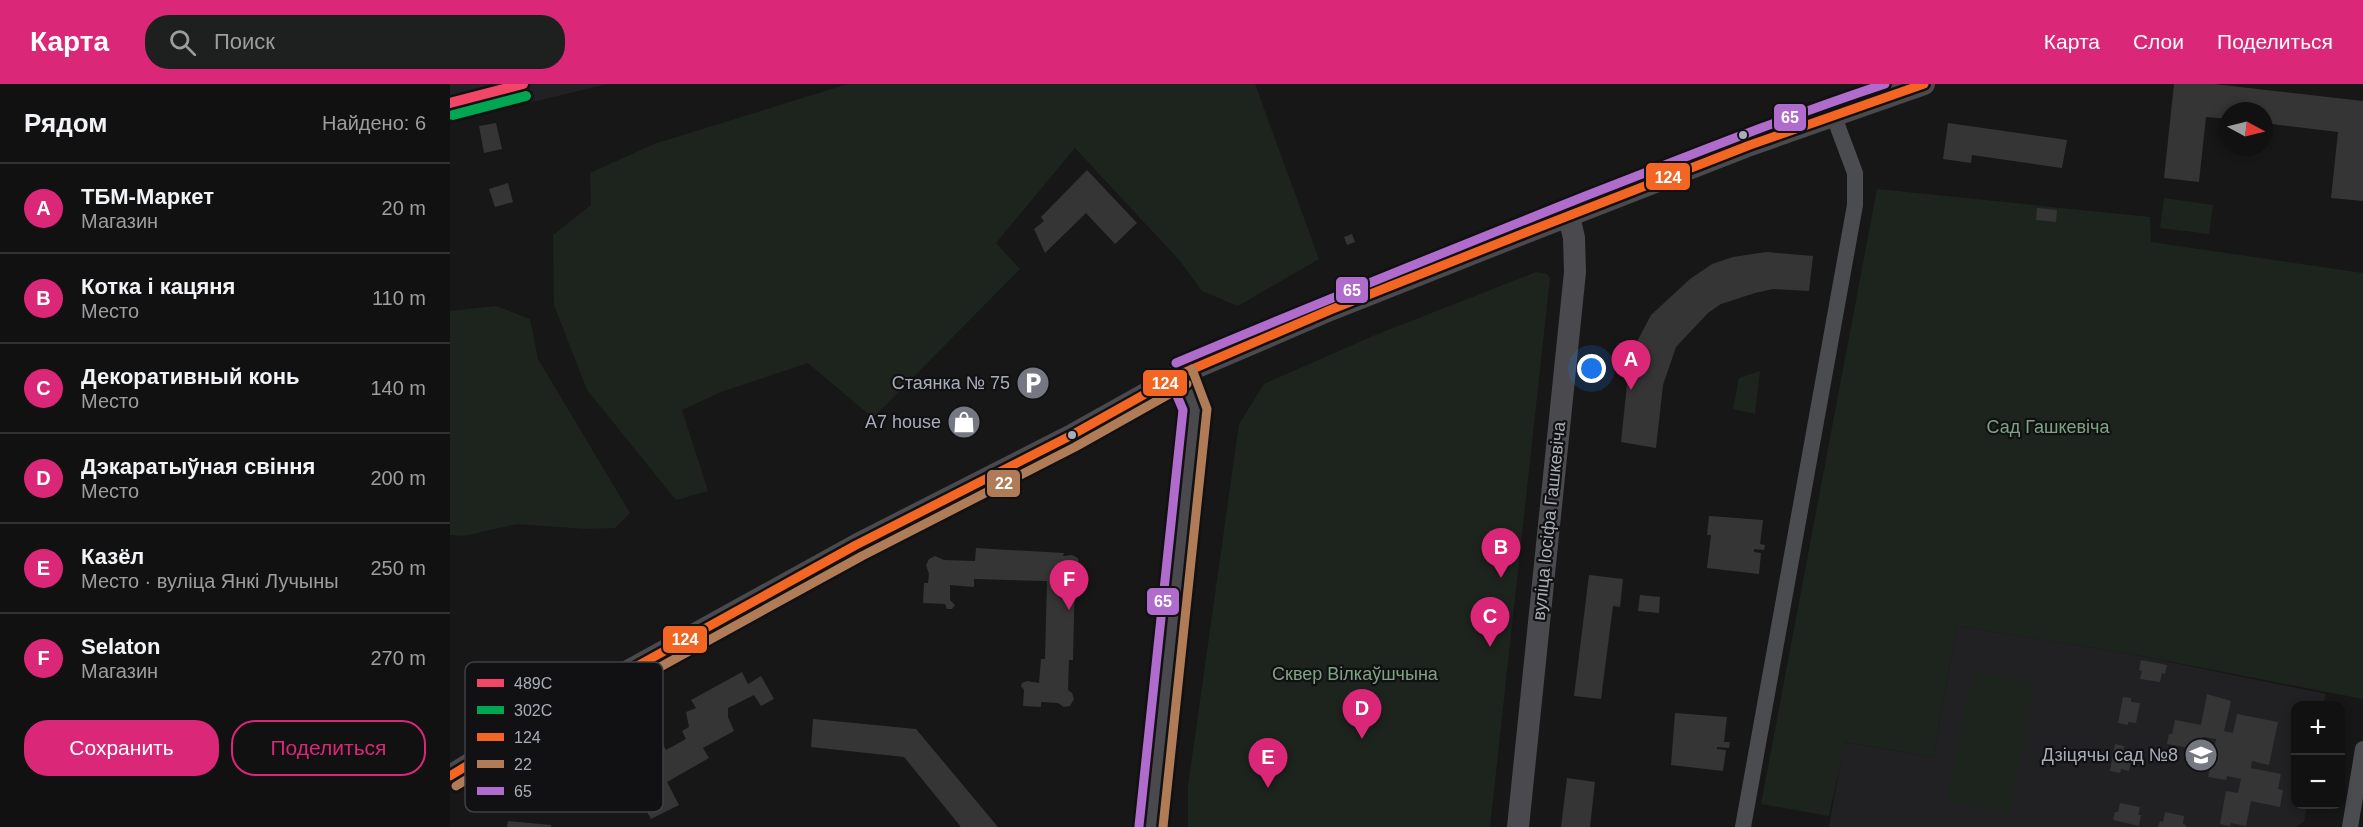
<!DOCTYPE html>
<html lang="ru">
<meta charset="utf-8">
<style>
:root{--surface:#111;--page:#1e1f1f;--text:#f1f3f6;--muted:#9c9d9f;--line:#303131;--accent:#db2777}
body{margin:0;font-family:Helvetica,sans-serif;background:var(--page);color:var(--text)}
.controls{position:absolute;right:18px;bottom:18px;display:grid;overflow:hidden;border-radius:12px;box-shadow:0 3px 9px #0003}
.controls button{width:54px;height:54px;display:grid;place-items:center;padding:0;border:0;border-bottom:2px solid var(--line);background:var(--surface);color:var(--text);font:30px sans-serif}
.compass{position:absolute;left:1769px;top:18px;width:54px;height:54px;border-radius:50%;background:var(--surface);box-shadow:0 3px 9px #0003;rotate:97deg}
.you{position:absolute;left:1142px;top:285px;width:21px;height:21px;margin:-15px;border:4px solid #fff;border-radius:50%;background:#1a73e8;box-shadow:0 0 0 9px #1a73e833}
.badge{display:grid;place-items:center;width:39px;height:39px;border-radius:50%;background:var(--accent);color:#fff;font-size:20px;font-weight:700}
.pin{position:absolute;translate:-50% -50px;filter:drop-shadow(0 2px 3px #0008)}
.pin::after{content:'';position:absolute;top:32px;width:21px;height:18px;background:inherit;clip-path:polygon(0 0,100% 0,50% 100%)}
.list{margin:0;padding:0;list-style:none}
h2{display:flex;justify-content:space-between;align-items:center;height:78px;margin:0;padding:0 24px;font-size:26px}
h2 small{font-size:20px;font-weight:400;color:var(--muted)}
.list li{display:grid;grid-template-columns:39px 1fr auto;gap:18px;align-items:center;box-sizing:border-box;height:90px;padding:0 24px;border-top:2px solid var(--line)}
.list b{display:block;font-size:22px;white-space:nowrap}
.list p{margin:0;font-size:20px;white-space:nowrap;color:var(--muted)}
.list em{font-size:20px;font-style:normal;color:var(--muted)}
.actions{display:flex;gap:12px;padding:18px 24px}
.actions a{flex:1;padding:14px 0;border:2px solid var(--accent);border-radius:24px;text-align:center;font-size:21px;color:var(--accent)}
.actions .main{background:var(--accent);color:#fff}
.icon{flex:none;width:33px;height:33px;fill:none;stroke:currentColor;stroke-width:2;stroke-linecap:round;stroke-linejoin:round}
.map{position:relative;flex:none;width:1913px;height:743px;overflow:hidden}
header{display:flex;align-items:center;gap:36px;box-sizing:border-box;height:84px;padding:0 30px;background:var(--accent);color:#fff}
header strong{font-size:28px}
nav{display:flex;gap:33px;margin-inline-start:auto;font-size:21px}
.search{width:420px;height:54px;background:var(--page);display:flex;align-items:center;gap:15px;box-sizing:border-box;padding:0 21px;border-radius:24px;color:var(--muted);font-size:22px}
main{display:flex}
aside{flex:1;background:var(--surface)}
.map>svg:first-child{display:block}
.built{fill:#212123}
.green{fill:#1d241e}
.building{fill:#353536}
.lines{fill:none;stroke-linecap:round;stroke-linejoin:round}
.street{stroke:#4b4c50;stroke-width:16}
.secondary{stroke:#4a4a4e;stroke-width:22}
.bus-1-casing{stroke:#111113;stroke-width:14}
.bus-2-casing{stroke:#111113;stroke-width:14}
.bus-3-casing{stroke:#111113;stroke-width:14}
.bus-1{stroke:#f26522;stroke-width:9}
.bus-2{stroke:#b07c57;stroke-width:9}
.bus-3{stroke:#b06ccc;stroke-width:9}
.rail-1-casing{stroke:#111113;stroke-width:15}
.rail-2-casing{stroke:#111113;stroke-width:15}
.rail-1{stroke:#f34667;stroke-width:10}
.rail-2{stroke:#00a651;stroke-width:10}
.bus-dot{fill:#a8adb8;stroke:#111113;stroke-width:2}
.labels{text-anchor:middle;stroke-width:4.5;stroke-linejoin:round;paint-order:stroke}
.poi-label{font-size:18px;fill:#a8adb8;stroke:#111113;text-anchor:end}
.park-label{font-size:18px;fill:#7fa381;stroke:#111113}
.street-label{font-size:18px;fill:#a8adb8;stroke:#111113}
.key{fill:#111113;stroke:#3e4045;stroke-width:1.5}
.key-label{font-size:16px;fill:#a8adb8}
.line-badge{stroke:#111113;stroke-width:2}
.badge-label{font-size:16px;text-anchor:middle;font-weight:bold;fill:#fff}
</style>
<header>
<strong>Карта</strong>
<div class="search"><svg class="icon" aria-label="search" viewBox="0 0 24 24"><circle cx="10" cy="10" r="6"/><path d="M15 15l6 6"/></svg>Поиск</div>
<nav><a>Карта</a><a>Слои</a><a>Поделиться</a></nav>
</header>
<main>
<aside>
<h2>Рядом<small>Найдено: 6</small></h2>
<ul class="list">
<li><span class="badge">A</span><div><b>ТБМ-Маркет</b><p>Магазин</p></div><em>20 m</em></li>
<li><span class="badge">B</span><div><b>Котка і кацяня</b><p>Место</p></div><em>110 m</em></li>
<li><span class="badge">C</span><div><b>Декоративный конь</b><p>Место</p></div><em>140 m</em></li>
<li><span class="badge">D</span><div><b>Дэкаратыўная свіння</b><p>Место</p></div><em>200 m</em></li>
<li><span class="badge">E</span><div><b>Казёл</b><p>Место · вуліца Янкі Лучыны</p></div><em>250 m</em></li>
<li><span class="badge">F</span><div><b>Selaton</b><p>Магазин</p></div><em>270 m</em></li>
</ul>
<div class="actions"><a class="main">Сохранить</a><a>Поделиться</a></div>
</aside>
<div class="map">
<svg width="1913" height="743" viewBox="0 0 1913 743">
<rect width="100%" height="100%" fill="#171717"/>
<path class="built" d="M0,0H157L0,38Z
M1507,542L1676,569L1876,610L1873,621L1846,622V720L1857,721L1854,738L1845,743H1379L1394,658L1483,673Z"/>
<path class="green" d="M398,0H805L869,175L788,222L752,207L730,177L625,64L546,159L570,185L423,334L358,279L271,308L232,326L258,407L226,416L137,306L104,221L103,151L141,121L140,89L204,60Z
M1427,105L1700,133L1701,158L1913,189V615L1676,569L1507,542L1483,673L1395,658L1379,732L1311,720Z
M1714,114L1763,121L1759,150L1710,144Z
M1086,188L1097,190L1100,194L1040,743H738V702L789,340L814,300L923,252Z
M46,222L80,235L88,275L180,429L165,444L136,445L67,440L14,452L0,451V227Z
M1310,287L1305,330L1283,325L1289,294Z
M1522,588L1585,600L1560,730L1497,717Z"/>
<path class="building" d="M1724,0H1764L1913,17V117L1881,114L1888,48L1814,39V27H1778V35L1756,33L1749,98L1714,94Z
M46,39L52,65L34,69L29,42Z
M1498,39L1617,56L1612,84L1522,71L1521,79L1493,75Z
M637,86L687,139L665,160L636,129L595,169L584,145L594,137L591,133Z
M58,99L63,118L45,123L39,105Z
M1587,124L1607,126L1606,138L1586,136Z
M902,150L905,158L897,161L894,153Z
M1316,168L1363,172L1359,207L1323,205L1305,209L1271,220L1258,229L1226,263L1213,301L1206,364L1171,358L1180,271L1201,231L1240,195L1262,180L1283,173Z
M1259,432L1313,436L1310,460L1315,461L1314,466L1304,465V468L1311,469L1309,490L1257,484L1261,451H1257Z
M526,464L614,469L613,472L622,471L628,474L629,482L622,488V491H625L623,576H619L618,606L622,609L624,615L620,622L614,623L608,619L591,618V623L573,622L574,606L571,602L572,599L577,597L589,599L591,575H595L597,497L524,495V503L500,501V516L505,521L502,525H497L495,520L473,519L474,499H478L479,490L476,481L479,475L485,472L494,476L525,477Z
M1139,491L1173,495L1170,523L1163,522L1151,615L1124,612Z
M1190,511L1210,513L1209,529L1188,527Z
M1691,576L1717,581L1715,590L1712,589L1710,598L1690,595L1692,587L1689,586Z
M292,588L298,600L311,592L324,615L311,622L304,611L278,624V633L284,647L253,664L259,674L217,698L229,721L201,735L178,695L177,682L181,678L212,659L216,666L236,655L232,647L239,643L236,628L246,624L241,616Z
M1757,610L1781,617L1774,647L1783,649L1787,630L1828,638L1819,681L1802,677L1801,684L1831,690L1828,705L1833,706L1830,723L1801,717L1796,742L1781,739L1780,742L1770,740L1776,707L1788,709L1791,695L1777,692L1776,696L1758,693L1766,655L1753,653L1751,666L1717,660L1719,650H1722L1725,636L1751,641Z
M1673,613L1681,614V618L1690,619L1686,639L1678,638V641L1668,639Z
M1225,629L1277,633L1274,658H1280L1279,664L1267,663V665L1276,666L1273,687L1221,681Z
M363,635L466,645L548,743H511L454,673L361,663Z
M1665,660L1674,662L1673,665L1683,667L1679,687L1671,685L1670,689L1660,687Z
M1117,694L1145,698L1140,743H1111Z
M1670,719L1690,723L1688,731H1691L1689,742L1663,736L1665,728H1668Z
M1715,728L1734,732L1733,740L1736,741V743H1708L1710,737L1713,738Z
M58,737L101,741V743H57Z"/>
<g class="lines">
<path class="street" d="M1293,743L1405,121V89L1383,30
M1900,743L1913,665"/>
<path class="secondary" d="M0,692L115,622L303,518L406,461L620,352L731,290L880,226L1077,148L1300,61L1474,0
M701,743L745,324L731,290
M1068,743L1125,188L1124,154L1119,132"/>
<g class="bus-1-casing">
<path id="bus-1" d="M0,692L115,622L406,461L620,352L731,290L880,226L1077,148L1300,61L1474,0"/>
</g>
<g class="bus-2-casing">
<path id="bus-2" d="M6,702L121,632L412,472L625,363L737,300
M713,743L757,325L742,285"/>
</g>
<g class="bus-3-casing">
<path id="bus-3" d="M726,279C863,221 1000,166 1138,111C1236,73 1335,33 1435,0
M689,742L733,326L720,295"/>
</g>
<use href="#bus-1" class="bus-1"/>
<use href="#bus-2" class="bus-2"/>
<use href="#bus-3" class="bus-3"/>
<g class="rail-1-casing">
<path id="rail-1" d="M0,19L73,0"/>
</g>
<g class="rail-2-casing">
<path id="rail-2" d="M3,31L76,12"/>
</g>
<use href="#rail-1" class="rail-1"/>
<use href="#rail-2" class="rail-2"/>
</g>
<defs>
<g id="parking-disc" transform="scale(1.725)"><circle r="9.5" fill="#757880" stroke="#111113"/><path d="M-3.5-5.5H1a3.5 3.5 0 0 1 0 7H-1V5.5H-3.5ZM-1-3.4V-.6H.8a1.4 1.4 0 0 0 0-2.8Z" fill="#fff"/></g>
<g id="shop-disc" transform="scale(1.725)"><circle r="9.5" fill="#757880" stroke="#111113"/><path d="M-5-2.5h2.3a2.7 3.5 0 0 1 5.4 0H5L5.5 6h-11ZM-1.5-2.5h3a1.5 2.3 0 0 0-3 0Z" fill="#fff"/></g>
<g id="school-disc" transform="scale(1.725)"><circle r="9.5" fill="#757880" stroke="#111113"/><path d="M0-5L7-2L0 1L-7-2ZM-4 1L0 2.5L4 1V4Q0 6-4 4Z" fill="#fff"/></g>
</defs>
<g fill-rule="evenodd">
<use href="#parking-disc" x="583" y="299"/>
<use href="#shop-disc" x="514" y="338"/>
<use href="#school-disc" x="1751" y="671"/>
</g>
<g class="bus-dot">
<circle cx="1293" cy="51" r="5"/>
<circle cx="622" cy="351" r="5"/>
</g>
<g class="labels">
<g class="poi-label">
<text x="560" y="305">Стаянка № 75</text>
<text x="491" y="344">A7 house</text>
<text x="1728" y="677">Дзіцячы сад №8</text>
</g>
<g class="park-label">
<text x="1598" y="349">Сад Гашкевіча</text>
<text x="905" y="596">Сквер Вілкаўшчына</text>
</g>
<g class="street-label">
<text transform="translate(1099 437) rotate(-84)" y="6">вуліца Іосіфа Гашкевіча</text>
</g>
</g>
<rect x="15" y="578" width="198" height="150" rx="9" class="key"/>
<rect x="27" y="595" width="27" height="8" fill="#f34667"/>
<rect x="27" y="622" width="27" height="8" fill="#00a651"/>
<rect x="27" y="649" width="27" height="8" fill="#f26522"/>
<rect x="27" y="676" width="27" height="8" fill="#b07c57"/>
<rect x="27" y="703" width="27" height="8" fill="#b06ccc"/>
<g class="key-label">
<text x="64" y="605">489С</text>
<text x="64" y="632">302С</text>
<text x="64" y="659">124</text>
<text x="64" y="686">22</text>
<text x="64" y="713">65</text>
</g>
<g class="line-badge">
<rect x="1323" y="19" width="34" height="29" rx="6" fill="#b06ccc"/>
<rect x="1195" y="78" width="46" height="29" rx="6" fill="#f26522"/>
<rect x="885" y="192" width="34" height="28" rx="6" fill="#b06ccc"/>
<rect x="692" y="285" width="46" height="28" rx="6" fill="#f26522"/>
<rect x="536" y="385" width="35" height="29" rx="6" fill="#b07c57"/>
<rect x="696" y="503" width="34" height="29" rx="6" fill="#b06ccc"/>
<rect x="212" y="541" width="46" height="29" rx="6" fill="#f26522"/>
</g>
<g class="badge-label">
<text x="1340" y="39">65</text>
<text x="1218" y="99">124</text>
<text x="902" y="212">65</text>
<text x="715" y="305">124</text>
<text x="554" y="405">22</text>
<text x="713" y="523">65</text>
<text x="235" y="561">124</text>
</g>
</svg>
<div class="controls">
<button>+</button>
<button>−</button>
</div>
<svg class="compass" viewBox="-18 -18 36 36"><path d="M0-13l5 13h-10z" fill="#e53935"/><path d="M0 13l5-13h-10z" fill="#9c9d9f"/></svg>
<div class="you"></div>
<div class="pin badge" style="left:1181px;top:306px">A</div>
<div class="pin badge" style="left:1051px;top:494px">B</div>
<div class="pin badge" style="left:1040px;top:563px">C</div>
<div class="pin badge" style="left:912px;top:655px">D</div>
<div class="pin badge" style="left:818px;top:704px">E</div>
<div class="pin badge" style="left:619px;top:526px">F</div>
</div>
</main>
